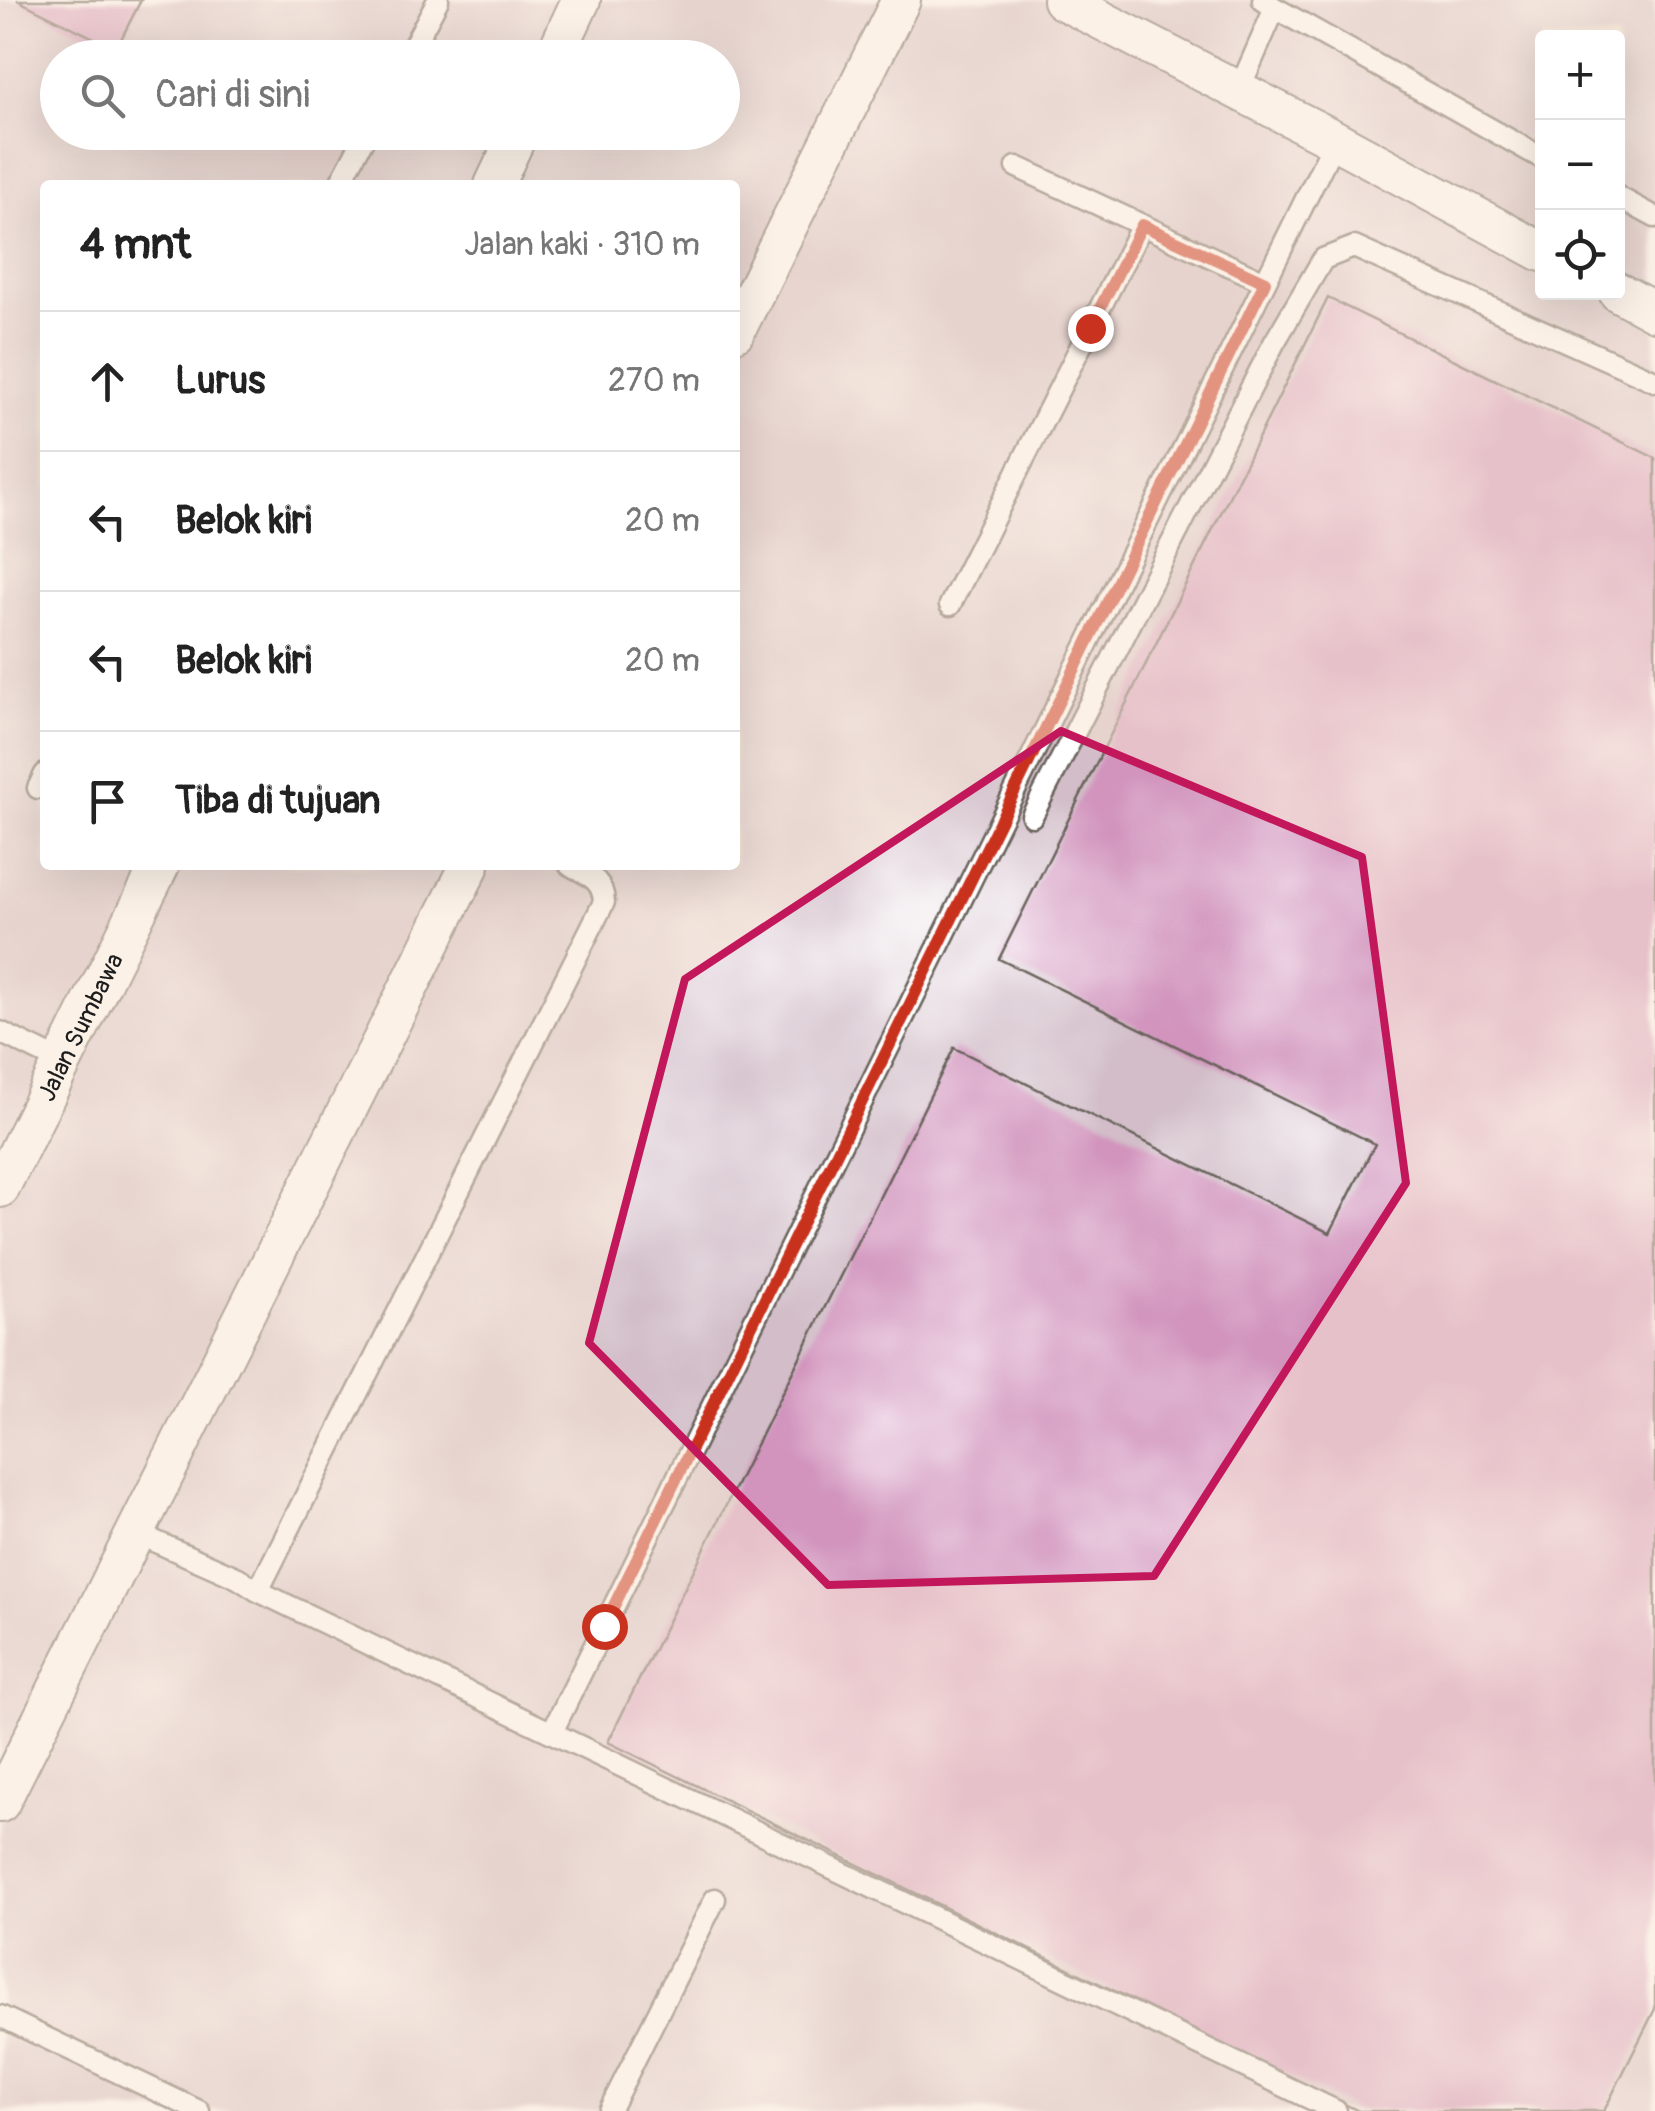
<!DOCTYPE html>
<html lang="id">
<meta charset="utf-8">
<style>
:root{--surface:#fff;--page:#f2f2f2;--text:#222;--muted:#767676;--line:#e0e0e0}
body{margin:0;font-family:Pangolin,sans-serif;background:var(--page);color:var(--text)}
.controls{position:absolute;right:30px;top:30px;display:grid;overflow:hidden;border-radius:10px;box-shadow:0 10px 40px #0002}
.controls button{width:90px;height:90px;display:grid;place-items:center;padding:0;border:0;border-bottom:2px solid var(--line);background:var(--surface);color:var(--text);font:50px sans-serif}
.stop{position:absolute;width:30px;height:30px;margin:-22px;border:8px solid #c8321e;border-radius:50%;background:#fff}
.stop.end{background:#c8321e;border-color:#fff;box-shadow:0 2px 10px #0008}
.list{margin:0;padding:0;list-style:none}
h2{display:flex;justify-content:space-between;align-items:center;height:130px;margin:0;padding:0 40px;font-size:42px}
h2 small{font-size:32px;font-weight:400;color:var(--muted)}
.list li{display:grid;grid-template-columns:65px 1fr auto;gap:30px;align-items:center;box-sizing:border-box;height:140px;padding:0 40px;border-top:2px solid var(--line)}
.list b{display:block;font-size:38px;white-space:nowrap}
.list em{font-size:32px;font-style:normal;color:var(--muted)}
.icon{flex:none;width:55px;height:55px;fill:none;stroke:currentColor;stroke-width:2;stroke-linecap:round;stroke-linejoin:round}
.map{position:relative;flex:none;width:1655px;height:2111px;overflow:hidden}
.search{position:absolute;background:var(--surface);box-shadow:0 10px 40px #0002;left:40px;top:40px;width:700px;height:110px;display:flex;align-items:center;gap:25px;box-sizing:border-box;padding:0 35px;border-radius:55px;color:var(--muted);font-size:38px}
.panel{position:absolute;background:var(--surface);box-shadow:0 10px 40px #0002;left:40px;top:180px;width:700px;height:690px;border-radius:10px}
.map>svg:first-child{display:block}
.industrial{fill:#d2bdc8;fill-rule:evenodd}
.building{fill:#d294bd}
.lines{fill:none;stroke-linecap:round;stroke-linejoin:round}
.service-casing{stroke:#69635c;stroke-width:25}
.minor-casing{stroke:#69635c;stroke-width:42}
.service{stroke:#fff;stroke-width:20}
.minor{stroke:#fff;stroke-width:38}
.route{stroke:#c8321e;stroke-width:12}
.marked{fill:none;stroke:#c2185b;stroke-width:8;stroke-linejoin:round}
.labels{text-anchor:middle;stroke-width:10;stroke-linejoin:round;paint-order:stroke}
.street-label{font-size:25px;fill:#1c1c1c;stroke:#fff}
</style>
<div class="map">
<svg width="1655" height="2111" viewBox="0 0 1655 2111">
<rect width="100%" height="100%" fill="#fff"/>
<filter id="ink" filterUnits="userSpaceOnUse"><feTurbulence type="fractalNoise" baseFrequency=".01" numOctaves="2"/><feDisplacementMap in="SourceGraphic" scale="20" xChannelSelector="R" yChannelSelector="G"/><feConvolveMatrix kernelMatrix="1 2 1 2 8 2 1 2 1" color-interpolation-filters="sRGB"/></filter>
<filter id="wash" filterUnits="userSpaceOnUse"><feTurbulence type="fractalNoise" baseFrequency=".0048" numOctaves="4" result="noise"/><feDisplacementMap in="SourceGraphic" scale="40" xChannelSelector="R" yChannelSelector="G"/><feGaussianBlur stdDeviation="2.25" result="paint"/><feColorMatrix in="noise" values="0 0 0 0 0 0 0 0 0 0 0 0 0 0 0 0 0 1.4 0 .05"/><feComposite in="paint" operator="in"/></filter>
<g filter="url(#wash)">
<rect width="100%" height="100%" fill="#f7e6d3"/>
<path class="industrial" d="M0,0H1655V2111H0ZM1542,38H1618V292H1542ZM58,58H722V132H58ZM45,185H735V865H45Z"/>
<g id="blocks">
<path class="building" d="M17,0H141L116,49Z
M1328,298L1655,458V2009L1604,2111H1359L608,1742L954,1048L1330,1233L1375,1144L999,959Z"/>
</g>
</g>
<g filter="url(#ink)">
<use href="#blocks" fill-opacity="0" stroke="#69635c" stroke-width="2.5"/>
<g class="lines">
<g class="service-casing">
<path id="service" d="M1275,8L1542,158
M407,58L438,0
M1238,92L1275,8L1263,0
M1017,167L1265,282
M339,185L367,132
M1618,197L1655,217
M950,605L1142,225
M38,788L45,774
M1032,816L1274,343L1323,259L1354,247L1655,381
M0,1032L61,1062
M136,1533L238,1578L258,1591L1336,2111
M258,1591L604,902C603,879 588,875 570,865
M552,1732L1335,140
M0,2016L199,2111
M609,2111L715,1899"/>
</g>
<g class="minor-casing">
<g id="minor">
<path d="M1062,0L1335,140L1542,252"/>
<path d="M554,58L581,0"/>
<path d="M494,185L519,132"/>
<path d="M1618,292L1655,312"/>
<path d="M735,332L901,0"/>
<path id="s1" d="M0,1188L160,865"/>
<path d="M0,1803L470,865"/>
</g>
</g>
<use href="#service" class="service"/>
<use href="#minor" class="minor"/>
</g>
</g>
<g class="lines" filter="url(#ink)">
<path class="route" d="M604,1626L1265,282L1142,225L1090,328"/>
</g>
<path d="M0 0H1655V2111H0ZM1061,731L1362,857L1406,1183L1154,1576L828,1585L589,1343L685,979Z" fill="#f7e6d3" fill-opacity=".55" fill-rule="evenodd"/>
<path class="marked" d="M1061,731L1362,857L1406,1183L1154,1576L828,1585L589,1343L685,979Z"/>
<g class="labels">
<g class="street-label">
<text dy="9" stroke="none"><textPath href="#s1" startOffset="180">Jalan Sumbawa</textPath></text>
</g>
</g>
</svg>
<div class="controls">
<button>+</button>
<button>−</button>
<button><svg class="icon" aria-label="locate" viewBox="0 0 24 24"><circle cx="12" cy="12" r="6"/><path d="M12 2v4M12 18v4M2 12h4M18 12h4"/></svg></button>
</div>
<div class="stop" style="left:604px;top:1626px"></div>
<div class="stop end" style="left:1090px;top:328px"></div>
<div class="search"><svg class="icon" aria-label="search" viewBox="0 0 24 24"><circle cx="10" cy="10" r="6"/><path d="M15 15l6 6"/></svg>Cari di sini</div>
<section class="panel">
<h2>4 mnt<small>Jalan kaki · 310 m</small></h2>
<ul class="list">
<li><svg class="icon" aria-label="ahead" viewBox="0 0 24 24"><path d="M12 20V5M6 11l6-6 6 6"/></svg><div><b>Lurus</b></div><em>270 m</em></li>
<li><svg class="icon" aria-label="left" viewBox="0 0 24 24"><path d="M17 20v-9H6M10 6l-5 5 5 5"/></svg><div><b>Belok kiri</b></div><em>20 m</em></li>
<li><svg class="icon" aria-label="left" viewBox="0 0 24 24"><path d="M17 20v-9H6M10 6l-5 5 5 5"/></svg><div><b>Belok kiri</b></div><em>20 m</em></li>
<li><svg class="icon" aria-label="arrive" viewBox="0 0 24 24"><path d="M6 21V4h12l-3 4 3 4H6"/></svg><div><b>Tiba di tujuan</b></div></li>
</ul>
</section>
</div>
